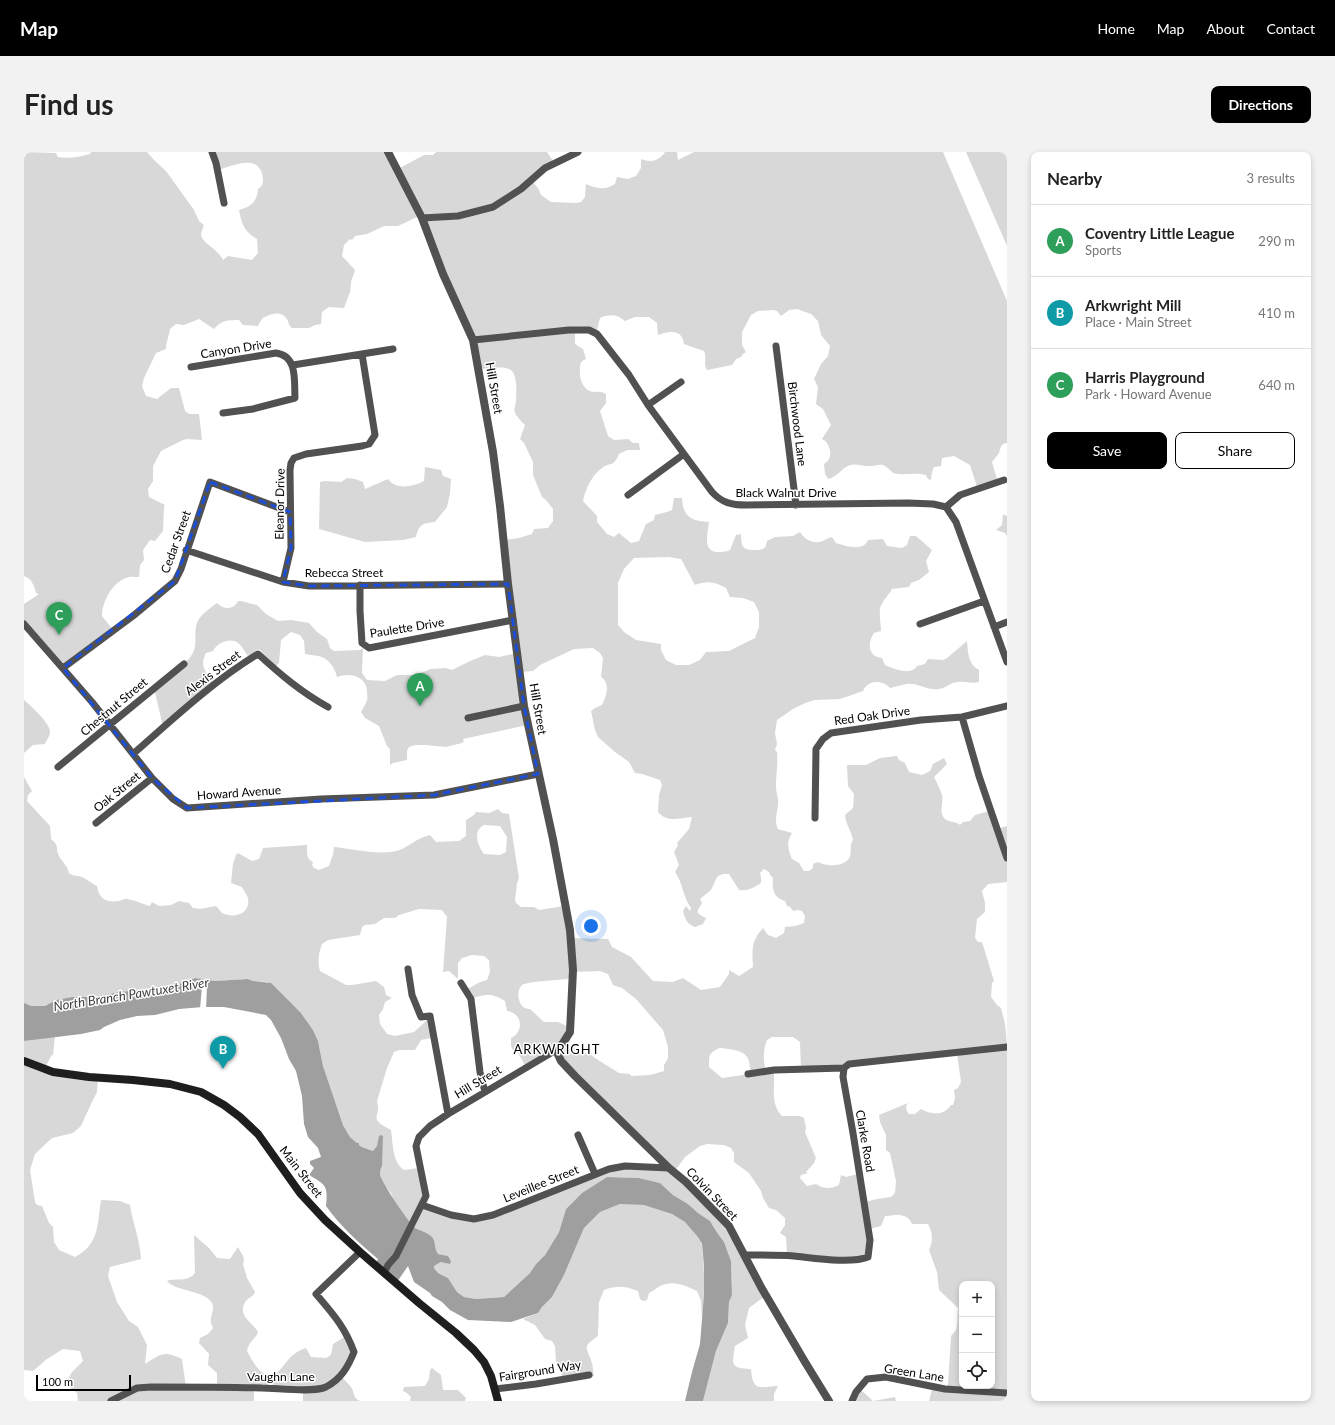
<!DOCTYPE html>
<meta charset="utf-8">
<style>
:root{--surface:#fff;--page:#f2f2f2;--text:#222;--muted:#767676;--line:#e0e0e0;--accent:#000}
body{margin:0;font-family:Lato,sans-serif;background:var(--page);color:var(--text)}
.controls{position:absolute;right:12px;bottom:12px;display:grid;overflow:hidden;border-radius:8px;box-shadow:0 2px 6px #0003}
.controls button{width:36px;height:36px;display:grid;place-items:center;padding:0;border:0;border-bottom:1px solid var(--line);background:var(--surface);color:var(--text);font:20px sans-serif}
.scale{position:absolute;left:12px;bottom:10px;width:95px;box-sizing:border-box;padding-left:4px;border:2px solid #000;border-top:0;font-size:11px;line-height:14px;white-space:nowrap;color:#000;-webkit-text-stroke:3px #fff;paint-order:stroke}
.you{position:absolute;left:567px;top:774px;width:14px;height:14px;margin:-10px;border:3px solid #fff;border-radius:50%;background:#1a73e8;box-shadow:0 0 0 6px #1a73e833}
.badge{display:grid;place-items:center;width:26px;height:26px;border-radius:50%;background:var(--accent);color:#fff;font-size:13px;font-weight:700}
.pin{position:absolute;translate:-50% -33px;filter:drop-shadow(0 1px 2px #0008)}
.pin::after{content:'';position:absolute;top:21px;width:14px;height:12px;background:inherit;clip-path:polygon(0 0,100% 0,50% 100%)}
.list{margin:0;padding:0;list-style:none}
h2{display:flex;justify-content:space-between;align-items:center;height:52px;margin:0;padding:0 16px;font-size:17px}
h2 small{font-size:13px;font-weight:400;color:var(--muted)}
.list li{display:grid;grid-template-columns:26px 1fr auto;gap:12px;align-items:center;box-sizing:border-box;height:72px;padding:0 16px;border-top:1px solid var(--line)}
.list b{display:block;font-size:15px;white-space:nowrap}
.list p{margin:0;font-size:13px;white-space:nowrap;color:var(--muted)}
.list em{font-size:13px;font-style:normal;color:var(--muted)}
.actions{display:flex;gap:8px;padding:12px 16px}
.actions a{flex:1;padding:9px 0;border:1px solid var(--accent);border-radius:8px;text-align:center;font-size:14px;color:var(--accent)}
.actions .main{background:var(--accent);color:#fff}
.icon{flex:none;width:22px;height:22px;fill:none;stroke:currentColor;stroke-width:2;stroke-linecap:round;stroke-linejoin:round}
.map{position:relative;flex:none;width:983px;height:1249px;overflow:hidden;border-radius:8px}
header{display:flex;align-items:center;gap:24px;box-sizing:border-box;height:56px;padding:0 20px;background:var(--accent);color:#fff}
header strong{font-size:19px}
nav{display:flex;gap:22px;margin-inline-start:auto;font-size:14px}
.intro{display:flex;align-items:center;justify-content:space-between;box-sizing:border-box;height:96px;padding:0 24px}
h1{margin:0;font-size:28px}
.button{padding:10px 18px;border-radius:8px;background:var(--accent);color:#fff;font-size:14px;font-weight:700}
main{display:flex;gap:24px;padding:0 24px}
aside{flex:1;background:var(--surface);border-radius:8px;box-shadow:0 2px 6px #0003}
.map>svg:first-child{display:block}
.green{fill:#d8d8d8;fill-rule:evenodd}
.water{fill:#9f9f9f}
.pier{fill:#fff}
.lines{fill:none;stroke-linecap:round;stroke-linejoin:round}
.minor{stroke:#515151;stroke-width:7}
.tertiary{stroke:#515151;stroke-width:8}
.secondary{stroke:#1e1e1e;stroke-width:8}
.marked{fill:none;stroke:#1d4ed8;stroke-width:3;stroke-dasharray:8 5;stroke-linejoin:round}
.labels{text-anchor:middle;stroke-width:3;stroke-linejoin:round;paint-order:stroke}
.street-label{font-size:12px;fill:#000;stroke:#fff}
.water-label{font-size:13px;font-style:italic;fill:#404040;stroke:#fff}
.neighbourhood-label{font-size:13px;letter-spacing:1px;fill:#000;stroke:#fff}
</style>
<header>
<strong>Map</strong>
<nav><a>Home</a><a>Map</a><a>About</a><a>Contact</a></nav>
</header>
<div class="intro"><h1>Find us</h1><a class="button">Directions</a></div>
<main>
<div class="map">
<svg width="983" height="1249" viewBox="0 0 983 1249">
<rect width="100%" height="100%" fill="#fff"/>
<path class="green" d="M0,0L32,1L34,5C45,7 55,5 66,2L67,0H123L130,8L142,19L170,58L175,69L180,73C179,76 177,80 177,83C178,91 194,97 199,108L204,104L228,108L234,101L233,87C220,79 218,73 215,58C227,55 233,50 234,37C239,34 239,31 239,26C235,0 210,14 193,18L187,0H364L374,17L400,3H409L412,0H523L529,9L508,28L515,38L517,43L527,50L552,51L557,50L561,45L562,32C572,37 582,38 591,32L593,25L604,27L612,24L617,16V7C627,11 635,9 641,0H653L654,8L670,0H919L983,149V291C976,292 977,295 975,301C973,304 970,307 968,310L973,327L953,335L946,313L930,304L918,306L917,314L910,315L908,320L907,328L904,327L902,323C893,320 884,323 874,322C868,322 866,317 861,314C857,311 851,314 846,314C839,315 832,310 824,314C817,317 813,325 804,327L801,322L800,312C810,307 807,291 798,287L807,273L799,257L792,252L794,235L790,227L797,212L804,204L806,194L797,183L794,169L787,162L773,157L765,158L757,164L753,159L749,158L734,159L727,163L718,180V193L722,200L719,202L717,205L712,207L708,213L683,218C679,212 683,205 680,199L660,192C658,177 646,179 634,183L633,171L625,165H611L601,169C594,162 584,162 576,166L572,182L551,179V192L559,197L562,207C557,209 556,211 556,217C555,225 558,238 569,240C574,240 577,239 582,242V251L576,259L584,284L590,288L604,287L609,291H615L616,298H603L595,302C589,316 588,309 578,316C568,323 561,338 559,349L573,364V370L583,382L590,385L595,381L607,391L615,389L622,372L630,368L631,363L643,360L648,358L650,346H658C659,365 667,369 685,370C684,380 678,399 693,400C698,400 701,400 706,398L712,383L717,382C717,392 718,398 728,398C734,398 736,398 741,396L743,389L751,385L769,384L776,380C781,387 786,391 796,390C800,389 803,386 808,385L812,391C822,394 839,400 844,388L859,387L863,394L878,396L883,393L886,384H892L908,398L902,409L905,420L895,428L887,431L885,435L868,437C865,443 858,449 856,456C855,463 857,472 857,479L850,481C843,491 844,505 858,506L861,513C870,517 887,524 893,514L901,512L904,507L919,508L923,506L943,489C944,500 944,512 955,518V530C948,532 941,529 934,530C928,530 924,534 919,536C905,541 895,530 882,532C877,533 872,535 866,536C859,528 844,527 839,539L816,547L791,548L781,551L769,557L753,568L751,581L753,592L751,598L753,600C754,612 752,623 752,635C752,641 755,647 754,653C753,662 750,669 754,677L768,681C762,690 764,698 768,707L775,711L780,719H785L789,716V712L794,710C802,715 823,715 826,704C828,698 825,693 829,688C827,678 822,673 821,663L829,656L830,642L824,634L823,613H842L856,606L873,604L875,608L881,611L885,620L898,623L906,619L909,612L920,606L923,612L910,625C913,631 916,637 918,643C920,650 914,660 921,667C926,671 932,669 936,673L939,670L946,669L951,663L965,659L973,677L983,674V730L964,732L958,739L961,751V760L953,767L951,786L954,790H958L970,829L968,831L967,845L973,853L977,856L981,872L983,893V1249H905L908,1237H920L924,1232L927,1184L932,1178L933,1173L934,1156L915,1138L913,1120L905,1098C909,1090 909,1080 904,1072H888C883,1060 872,1063 861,1064L857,1074L845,1077L842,1106L763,1104L762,1085L756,1081L761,1073V1066L752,1058L745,1056L739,1046L737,1039L725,1021L710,1010V1001L707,996L700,993L683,992L676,994L661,1005L650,1020L695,1064L741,1144L725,1156L721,1173L724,1186L711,1194C708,1213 706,1216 727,1217C729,1240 735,1235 754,1234L750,1242V1249H679L692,1199L704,1171L705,1150L708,1143L707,1109L700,1090L692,1079L686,1069L674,1061L664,1052L649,1043L636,1031L615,1026L583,1025L558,1041L542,1057L535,1080L521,1103L512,1112L506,1121L480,1145L452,1147L440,1145L433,1140L424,1126L414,1121L410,1116V1114L417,1110L427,1109L424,1104L414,1102L388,1075L373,1055L367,1041L361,1034L356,1024L355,1007L352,1000L338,995L326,985L319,973L299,914L294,889L289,878L277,861L244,830L229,829L224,827L191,829L171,826L152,833L136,834L128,837L95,840L71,845H48L32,848L21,854L0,855V625L8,639L4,643L3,649L26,674L27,687C36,694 31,696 35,704C39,711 43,713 45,721C50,725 53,723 58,725C63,727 68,732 73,734C75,747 82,751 95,749C96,749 100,747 101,747C109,747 118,752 126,754L128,750L135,754L147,753L155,749L165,751L169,756L176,757L192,754C194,756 196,759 198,761C210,767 227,762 224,746C223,743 220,739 218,735L207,731L209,712L212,703L214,701L228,709L235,707L239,696L283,693C283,701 282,706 289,710L288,713L290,716L295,718L305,714L309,702L310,695C330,697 360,705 378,697C390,691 392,687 406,683L412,690L435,689L442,684V668L450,663L452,660L465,661L474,657L478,661L485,662L495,726L493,731L491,748L492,751L497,755H510L515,758L540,754L547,786L584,787L588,795L607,805L629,829L649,830L659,826L677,838L696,835L705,822V818L715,824L729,815C728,798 727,789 739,776L744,783L752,786L760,781L761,775L771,774L780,771L781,764L778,759L774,758L769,759L766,755L763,754L761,749C749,746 748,736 749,726L746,723L745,720L740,717L736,721L737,726V731C729,736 724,739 715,738L705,722C690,721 693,728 687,738C684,741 679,744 676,747L678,751C673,760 670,760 682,766L679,772L671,775C663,772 661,767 659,759L662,754L666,759L667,756C659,746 659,731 651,720L655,713L650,700L654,693L653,691L665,677L668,665C654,666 644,671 634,660L635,643L638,633L636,628L618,622L611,621L605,610L591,600L574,585L571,578L567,559L571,556L578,553C582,545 587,531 577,525L579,506L576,501L569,496L550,497L516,513L509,519L496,520L503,573L439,587L440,589L438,591L422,595L401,593H391L385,595L383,599V608L369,611L366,613V597L363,594L355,574L341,566L337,560C339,556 342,552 343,548C344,546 343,542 343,539C342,524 326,520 313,525C311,516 305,506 294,504C289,503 285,503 281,502L280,489L276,483L267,480L257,488L255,511L251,515L237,499L235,497L224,504C221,500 218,494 214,491C206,485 193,491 189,499L182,501C175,515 182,520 190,531L139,575L131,540L129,537C139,528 160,515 167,504C174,495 170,485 172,474C174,464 185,457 193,451C199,457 209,459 214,449C221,449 226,452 233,453L242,462L254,469L267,468L285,471L293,480L303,487L306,496L310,499L336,498L339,496L338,521L343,528L361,529L373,523H390L402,519L406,517L422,516L428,518L444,510L461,503L475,505L492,501L480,388L495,386L508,382L510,377L524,376L529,369V357L522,348L518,345L509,323V310L500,291L496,287L501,273C498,270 493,265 491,261C489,257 492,253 492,249C494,211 487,214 454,217L450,193L395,64L374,74H360L343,82L331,84L328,88L326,87L320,93L318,104L331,118L327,130L326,140L320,156L305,155L298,160L297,172L291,173L285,176H268C264,173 265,169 262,166C257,158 245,162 239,166C237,168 235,172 234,174L219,173L215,168C203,168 198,168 190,177L175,167L160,173L152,172L146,177C145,184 142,190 142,197L132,201L120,226L118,234L122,244L133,247L147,236H155L161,259L165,262H175L178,288L163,287L159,288L137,299L129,314V329L124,337L125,345L141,353L140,355L139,379L131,389L126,388L119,398L120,408L116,413L115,425C111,425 106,424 102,426C88,431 78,450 78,464L89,478L39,516L0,472V452L15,442L12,441C10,433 8,427 0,424ZM645,405L657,407L671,433C683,428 692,430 702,436L706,445L719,446L730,450L735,460V475L731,486L705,499L682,500L676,508L665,513H652L642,508L637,498V492L612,488L600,480L594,473V431L600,417L610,406ZM460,673L476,674L483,685L482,700L476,703L460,702C454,694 448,679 460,673ZM395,757L418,758L423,765L419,820L425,819L434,827V811L438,806L448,803L460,804L465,808L466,820L463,828L456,830L442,838L448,846C463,842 468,841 481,849L483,859C499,861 500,880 487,886V894L489,898L494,901L502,915L532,901L641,1016L586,1018L451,1068L399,1052L400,1030L394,1016L380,1018C368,1010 369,991 367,978C342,965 358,967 353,949L363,916L370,900L375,898H391L397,888L411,885L403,868L390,880L371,884L363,882L356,872L355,863L359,857L361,850L368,846L362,843L360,835L352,829L328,833H322L296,819C293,810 295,800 298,792L304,788L336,783L338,775L341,773L351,772L360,766H371L375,763ZM576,819L584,822L589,833L598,836L612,847L639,878L644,895V906L640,913V919L626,923L607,924L606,922L595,921L571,906L566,902L558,901L541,890L545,875L534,870H520L506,857C494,858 491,839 498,833C505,829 539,828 549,826L550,820ZM748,885H769L776,890L777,918L933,902L937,930L934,936L930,938L931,946L929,953H927C920,964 907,963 897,957L891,962H885C882,958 881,955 884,951L855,963L856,970L862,983V998L866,1001L872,1029L871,1041L867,1045L853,1047L841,1050L834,1022L822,1025L817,1023L815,1033C807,1037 799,1037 792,1032L783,1034L776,1026L777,1023L784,1021L782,1020L790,1011L792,1006L781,980L782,976L780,966L776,964H758C746,952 751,935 750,920H742C739,908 739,899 743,888ZM695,896C704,897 722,897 725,909C726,913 726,918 726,922L698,926L685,915C685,903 684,902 695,896ZM938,1132H968V1234H938Z
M942,0H983V94Z
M401,315L417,318L419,324L427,327L426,341L423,355L411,370C399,371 395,372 392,385L379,388L341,390L295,377L296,330L300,329L317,330L323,326L331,327L339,330L341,337L364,327C372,338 389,335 400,329Z
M979,362L983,364V384L981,381L972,378L978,373Z
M0,548C6,553 27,572 26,580C26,584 22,589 21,592L9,593L0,601Z
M31,884L29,903L27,904L21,916L74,927L73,940L67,952L57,974L49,981L28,986L11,1002L6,1018L11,1050L13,1053L18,1054L25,1071L29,1075L30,1090L35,1098L51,1105C76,1092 73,1072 77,1048L96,1049L106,1053C109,1072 116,1088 117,1107L86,1115L84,1124L93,1150L105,1169L114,1175L123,1193L121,1212C137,1202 139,1198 158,1207L162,1235L193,1236V1221L184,1213L185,1202L175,1191L176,1186L184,1182L189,1176C188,1173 186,1170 187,1167C187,1162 191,1157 188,1151C181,1138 152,1140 143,1129L145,1128C154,1127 166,1129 171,1121L170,1083L185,1096L193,1106L206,1107L214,1095C217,1101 222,1106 219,1112L223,1126L231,1140C229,1145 225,1145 222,1149C212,1163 228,1170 234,1180C232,1187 225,1189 223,1199C228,1208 233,1219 244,1224V1237H230V1249H54L53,1241L41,1232L48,1220L59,1209L56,1199L39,1197L23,1207L9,1219L0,1218V889Z
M596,1052C604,1052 613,1052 620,1053C641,1057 670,1069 677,1091C679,1096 678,1101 679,1106C681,1127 680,1147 678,1168L677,1149L673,1139C660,1133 649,1128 636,1134C632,1136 630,1139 625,1141L623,1148L619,1149L616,1147L614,1139C601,1134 593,1133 580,1138L575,1150L574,1184C557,1196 563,1195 568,1211C569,1215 569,1220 570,1224L538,1227L537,1214L532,1210L531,1194L528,1189L521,1187L511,1173L499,1167L514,1161L518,1155L528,1145L540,1123L560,1076L576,1060Z
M322,1184L328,1196L317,1224C320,1228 324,1231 327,1235C331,1240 328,1246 336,1249H279V1239L249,1237V1224C264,1213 262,1203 282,1196L287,1205L302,1206L307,1203L309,1192Z
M408,1216L417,1223L419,1238H434L442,1246L441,1249H386L387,1245L383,1241L379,1239L380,1235L401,1234L405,1227L406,1218Z
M836,1237L849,1249L871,1245L872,1249H828Z"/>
<path class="water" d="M171,826L191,829L224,827L229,829L247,831L277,861L289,878L294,889L299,914L319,973L326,985L333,991H335V993L338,995L349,999L353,994L355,984L357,983L359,984L358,1014C356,1017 356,1020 356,1023C358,1031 385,1071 391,1076C396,1079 403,1080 408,1085C412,1090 410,1097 414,1102L424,1104L427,1109L426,1112L417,1110L410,1114V1116L414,1121L424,1126L433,1140L440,1145L452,1147L480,1145L506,1121L512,1112L521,1103L535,1080L542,1057L558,1041L583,1025L615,1026L636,1031L649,1043L664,1052L674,1061L686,1069L692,1079L700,1090L707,1109L708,1143L705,1150L704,1171L692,1199L679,1249H661L668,1220L676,1192L680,1142V1114L678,1092L674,1085L661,1070L648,1062L620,1053L596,1052L576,1060L560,1076L540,1123L528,1145L518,1155L514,1161L487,1170L444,1168L426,1158L418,1150L408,1144L406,1141L390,1130L384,1114L373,1130L351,1113L354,1107C335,1091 316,1074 302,1054C304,1033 302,1033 285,1023L290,1016L286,1012V1009L297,1005L294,996L284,985L280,972L278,944L272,919L265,907L257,886L247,868L242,863L200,855H179L155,857L131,863L113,864L96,868L80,875L76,878L57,882L0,889V851L7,854H21L32,848L48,845H71L95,840L128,837L136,834L152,833Z"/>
<path class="pier" d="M178,834H183L182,857H176Z"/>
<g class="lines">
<path class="minor" d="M188,0L192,11L200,51
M398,66L434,64L469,55L497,37L521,16L554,0
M449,188L545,178H565L573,182L605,223L624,253L688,340C698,351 708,353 722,353L884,351L909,352L922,355L932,370L983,510
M752,194L772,353
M269,213L369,197
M167,215L252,201C274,204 270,229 271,246L229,257L199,261
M624,253L657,230
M604,343L660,302
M922,355L936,343L980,328
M162,398L259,430L285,434L484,432
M259,430L267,396L266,318L267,311L270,306L282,302L338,294L345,292L351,283L338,202
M336,433V459L338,491L345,496L489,468
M0,472L68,550L128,626L149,647L163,656L297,647L410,643L514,622
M896,472L960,449
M970,475L983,470
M39,516L109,464L151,429L157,417L186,330L266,360
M938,565L955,624L983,706
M444,566L500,554
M109,602C149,567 188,530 234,502C257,523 277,540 304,555
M34,615L160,512
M791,666L792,597L799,587L807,581L897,568L938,565L983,554
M72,671L128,626
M384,817L388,843L397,865L406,864L424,962
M437,831L447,847L456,920L461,940
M724,922L750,918L820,916
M554,983L571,1022
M398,1053L427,1063L450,1067L469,1063L492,1054L585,1017L601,1014L645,1016
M721,1103C737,1103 754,1103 770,1104C790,1106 827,1112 844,1105L846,1088L829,981L819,925L820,916L825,912L983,895
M360,1121L364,1113L372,1104L402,1044L392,994L395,985L406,974L424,962L532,898
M471,1237L512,1232L565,1223
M87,1249L113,1236L127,1235C164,1235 201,1235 238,1236C253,1236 289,1241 302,1235C317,1227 324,1215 330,1200C321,1175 309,1162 292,1142L336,1100
M828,1249L832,1240L843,1227L862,1225L921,1237L983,1241"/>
<path class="tertiary" d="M364,0L398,66L419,122L449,188L469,300L476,354L484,432L500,554L529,687L546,778L549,818L546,880L539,891L532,898L537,909L551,924L645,1016L662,1030L705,1074L737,1135L781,1210L805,1249"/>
<path class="secondary" d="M0,909L29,920L65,925L109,928L146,932L177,940L200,953L216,965L234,982L276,1041L301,1068L336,1100L395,1151L432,1181L450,1198L460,1210L467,1224L474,1249"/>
</g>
<path class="marked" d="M186,330L266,360L267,396L259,430L285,434L484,432L500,554L514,622L410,643L163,656L128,626L39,516L151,429Z"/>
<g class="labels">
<g class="street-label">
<text transform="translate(212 197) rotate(-9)" y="4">Canyon Drive</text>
<text transform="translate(470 236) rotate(80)" y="4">Hill Street</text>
<text transform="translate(773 272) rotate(83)" y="4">Birchwood Lane</text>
<text x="762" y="345">Black Walnut Drive</text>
<text transform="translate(256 352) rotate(-89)" y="4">Eleanor Drive</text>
<text transform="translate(152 390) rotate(-70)" y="4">Cedar Street</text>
<text x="320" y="425">Rebecca Street</text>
<text transform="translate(383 476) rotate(-9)" y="4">Paulette Drive</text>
<text transform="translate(189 521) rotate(-37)" y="4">Alexis Street</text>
<text transform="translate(90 555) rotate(-40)" y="4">Chestnut Street</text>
<text transform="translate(514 557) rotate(80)" y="4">Hill Street</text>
<text transform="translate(848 564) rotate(-8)" y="4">Red Oak Drive</text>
<text transform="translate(93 640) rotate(-39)" y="4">Oak Street</text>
<text transform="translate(215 641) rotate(-4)" y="4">Howard Avenue</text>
<text transform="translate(454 930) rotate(-31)" y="4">Hill Street</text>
<text transform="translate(841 989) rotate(80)" y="4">Clarke Road</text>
<text transform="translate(277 1020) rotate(52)" y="4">Main Street</text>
<text transform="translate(517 1032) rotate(-22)" y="4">Leveillee Street</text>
<text transform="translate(688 1042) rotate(46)" y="4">Colvin Street</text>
<text transform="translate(516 1219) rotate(-9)" y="4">Fairground Way</text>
<text transform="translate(890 1221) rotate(9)" y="4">Green Lane</text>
<text x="257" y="1229">Vaughn Lane</text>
</g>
<g class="water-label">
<text transform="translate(107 842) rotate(-9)" y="5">North Branch Pawtuxet River</text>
</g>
<g class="neighbourhood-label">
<text x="533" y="902">ARKWRIGHT</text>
</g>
</g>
</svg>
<div class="controls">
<button>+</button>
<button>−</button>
<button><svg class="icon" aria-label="locate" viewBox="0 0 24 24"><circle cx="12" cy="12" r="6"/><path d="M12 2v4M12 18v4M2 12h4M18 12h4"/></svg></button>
</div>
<div class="scale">100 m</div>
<div class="you"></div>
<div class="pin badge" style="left:396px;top:554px;background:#2e9e5b">A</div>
<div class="pin badge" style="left:199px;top:917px;background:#0f9aa8">B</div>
<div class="pin badge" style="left:35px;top:483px;background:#2e9e5b">C</div>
</div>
<aside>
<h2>Nearby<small>3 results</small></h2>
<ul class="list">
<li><span class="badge" style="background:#2e9e5b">A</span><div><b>Coventry Little League</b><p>Sports</p></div><em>290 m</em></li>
<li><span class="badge" style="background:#0f9aa8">B</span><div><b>Arkwright Mill</b><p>Place · Main Street</p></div><em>410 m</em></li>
<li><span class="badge" style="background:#2e9e5b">C</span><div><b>Harris Playground</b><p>Park · Howard Avenue</p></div><em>640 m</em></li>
</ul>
<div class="actions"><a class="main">Save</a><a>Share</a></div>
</aside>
</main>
